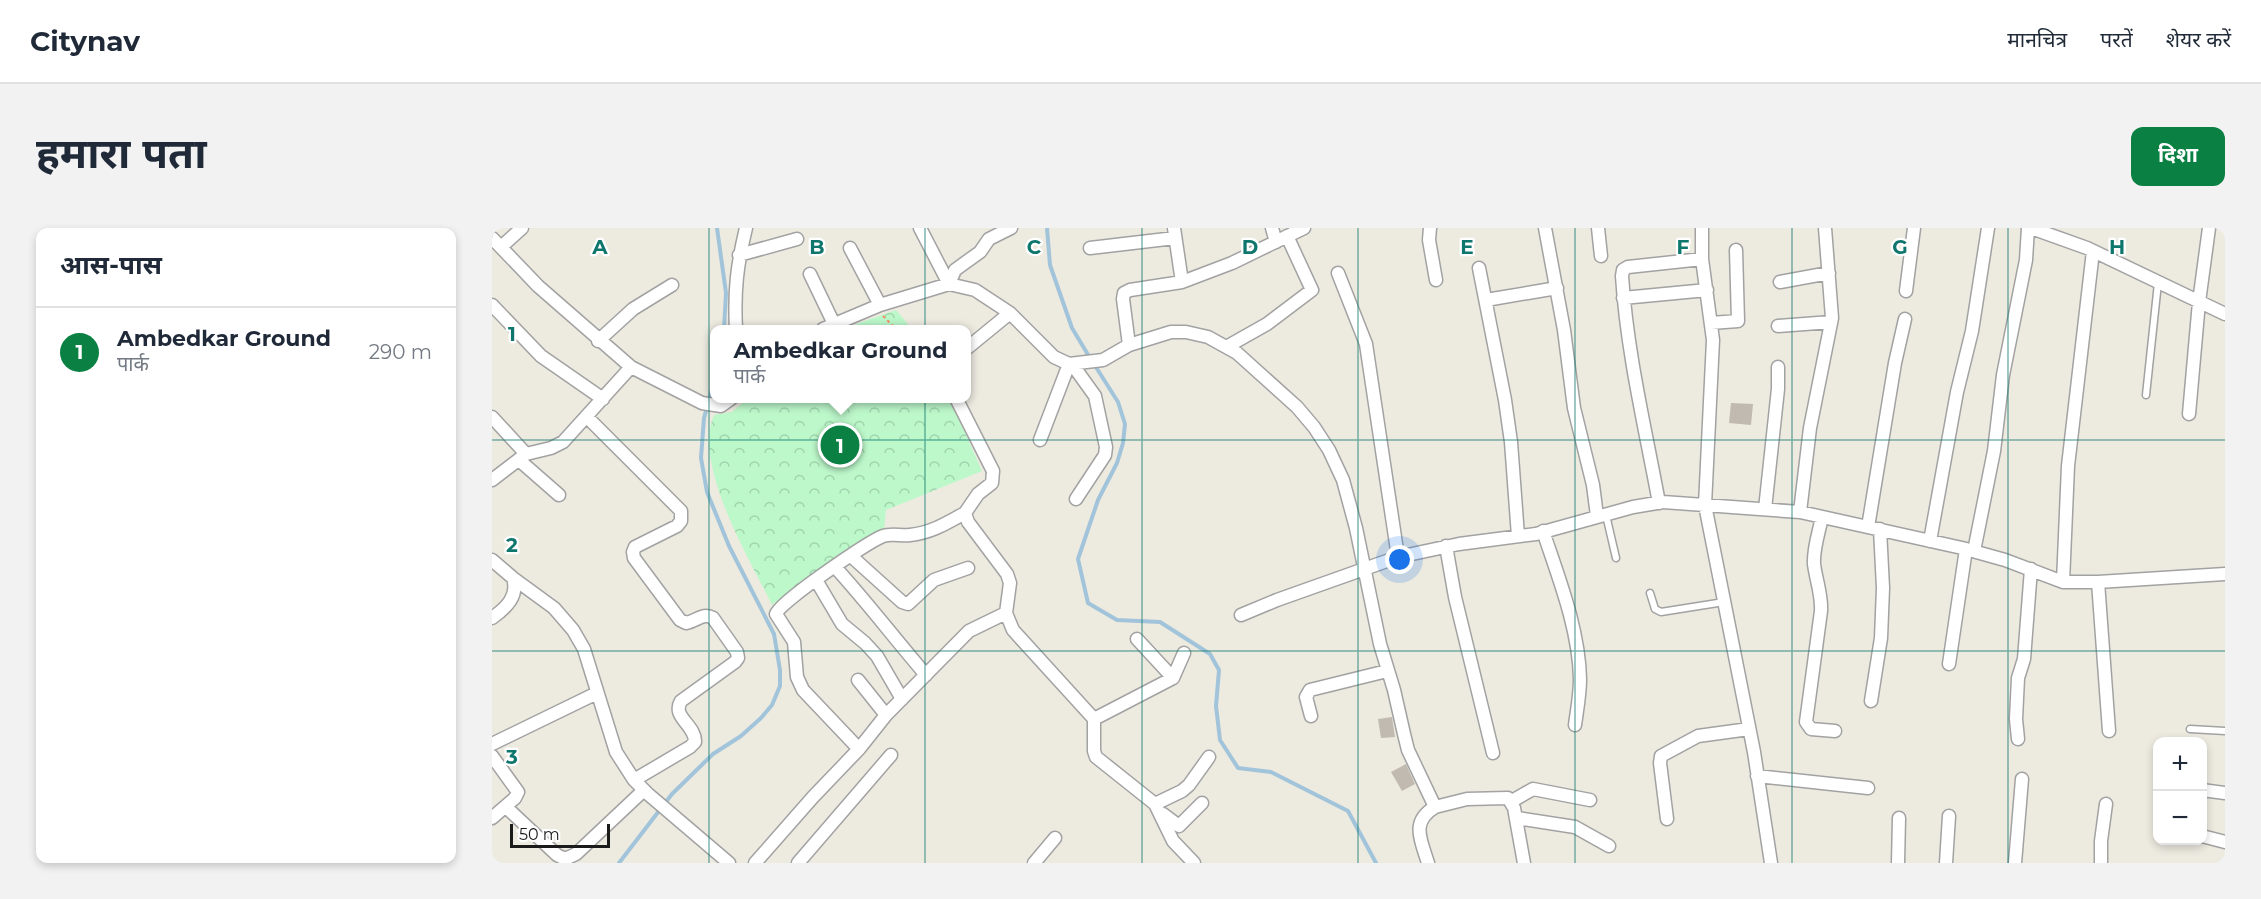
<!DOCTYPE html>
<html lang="hi">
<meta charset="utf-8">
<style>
:root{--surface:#fff;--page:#f2f2f3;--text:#1f2937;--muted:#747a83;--line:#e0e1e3;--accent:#0b8043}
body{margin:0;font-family:Montserrat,"Noto Sans Devanagari",sans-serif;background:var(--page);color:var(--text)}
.controls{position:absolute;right:18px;bottom:18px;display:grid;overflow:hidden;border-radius:12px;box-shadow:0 3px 9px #0003}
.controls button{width:54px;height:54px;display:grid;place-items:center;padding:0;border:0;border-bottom:2px solid var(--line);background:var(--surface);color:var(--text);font:30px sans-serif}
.scale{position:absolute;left:18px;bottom:15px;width:100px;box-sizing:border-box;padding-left:6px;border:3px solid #1b1b1b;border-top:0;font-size:16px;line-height:21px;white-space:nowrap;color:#1b1b1b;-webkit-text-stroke:4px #fff;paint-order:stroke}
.you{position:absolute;left:908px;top:332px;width:21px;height:21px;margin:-15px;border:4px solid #fff;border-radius:50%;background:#1a73e8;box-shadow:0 0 0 9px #1a73e833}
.badge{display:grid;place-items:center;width:39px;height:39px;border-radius:50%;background:var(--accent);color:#fff;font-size:20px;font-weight:700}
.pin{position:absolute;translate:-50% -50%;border:3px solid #fff;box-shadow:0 2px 6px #0006}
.popup{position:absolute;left:218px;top:97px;width:261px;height:78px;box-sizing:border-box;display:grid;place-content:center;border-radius:12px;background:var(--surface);filter:drop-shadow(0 2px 4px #0005);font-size:20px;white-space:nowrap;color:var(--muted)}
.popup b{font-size:22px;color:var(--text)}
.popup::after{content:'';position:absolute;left:50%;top:100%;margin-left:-12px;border:12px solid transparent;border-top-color:var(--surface)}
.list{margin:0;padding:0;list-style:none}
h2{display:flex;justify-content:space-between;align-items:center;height:78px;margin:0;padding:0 24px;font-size:26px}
h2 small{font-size:20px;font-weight:400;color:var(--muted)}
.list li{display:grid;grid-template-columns:39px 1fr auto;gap:18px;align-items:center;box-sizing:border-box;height:90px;padding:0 24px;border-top:2px solid var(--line)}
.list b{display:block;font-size:22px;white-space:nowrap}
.list p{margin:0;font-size:20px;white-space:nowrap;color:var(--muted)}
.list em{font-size:20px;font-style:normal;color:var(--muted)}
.map{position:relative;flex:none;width:1733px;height:635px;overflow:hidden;border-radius:12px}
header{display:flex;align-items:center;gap:36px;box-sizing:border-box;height:84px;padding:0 30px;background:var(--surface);border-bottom:2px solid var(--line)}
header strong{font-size:28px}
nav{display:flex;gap:33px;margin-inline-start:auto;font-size:21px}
.intro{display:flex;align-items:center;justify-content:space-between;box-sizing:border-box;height:144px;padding:0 36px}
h1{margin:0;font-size:42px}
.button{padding:15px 27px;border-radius:12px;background:var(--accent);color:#fff;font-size:21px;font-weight:700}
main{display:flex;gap:36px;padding:0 36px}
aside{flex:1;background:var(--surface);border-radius:12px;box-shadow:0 3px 9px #0003}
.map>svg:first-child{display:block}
.park{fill:url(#park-crowns)}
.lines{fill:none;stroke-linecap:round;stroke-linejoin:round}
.stream{stroke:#a1c4da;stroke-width:4}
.building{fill:#c1bab0}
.lane-casing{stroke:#a2a2a2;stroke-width:9}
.street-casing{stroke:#a2a2a2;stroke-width:15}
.path{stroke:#f78c67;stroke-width:2;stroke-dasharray:3 3;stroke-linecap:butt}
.lane{stroke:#fff;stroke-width:6}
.street{stroke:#fff;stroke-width:12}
.grid{fill:none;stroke:#0f766e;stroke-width:1.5;stroke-opacity:0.55}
.grid-label{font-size:20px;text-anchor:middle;font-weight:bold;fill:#0f766e;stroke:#fff;stroke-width:4.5;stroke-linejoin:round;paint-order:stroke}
</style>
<header>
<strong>Citynav</strong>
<nav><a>मानचित्र</a><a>परतें</a><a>शेयर करें</a></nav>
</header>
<div class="intro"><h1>हमारा पता</h1><a class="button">दिशा</a></div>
<main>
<aside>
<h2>आस-पास<small></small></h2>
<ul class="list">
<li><span class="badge">1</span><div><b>Ambedkar Ground</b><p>पार्क</p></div><em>290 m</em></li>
</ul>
</aside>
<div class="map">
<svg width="1733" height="635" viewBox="0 0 1733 635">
<defs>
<pattern id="park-crowns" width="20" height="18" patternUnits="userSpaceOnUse" patternTransform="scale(1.5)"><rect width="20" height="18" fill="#bcf8ca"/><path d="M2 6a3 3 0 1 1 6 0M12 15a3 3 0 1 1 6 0" fill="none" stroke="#a1d4ad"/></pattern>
</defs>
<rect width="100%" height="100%" fill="#edeae0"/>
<path class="park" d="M404,82L420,101H350L353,100Z
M255,171H458L490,243L394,282L392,302L349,325L280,377C258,332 200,236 222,187L240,184Z"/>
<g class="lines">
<path class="stream" d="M225,0L234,65L232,101
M555,0L558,37L580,100L598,130
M602,136L626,174L633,196L631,215L625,235L606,272L586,331L596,375L625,392L668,394L718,426L727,442L724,478L728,512L746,540L779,544L856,583L884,635
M127,635L180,566L221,526L249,508L269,490L280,477L288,458V442L282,406L237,318L215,264L209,230L212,190L222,154"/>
</g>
<path class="building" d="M1239,175L1261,176L1259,197L1237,195Z
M900,489L903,509L889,510L886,491Z
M914,536L923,556L910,563L899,544Z"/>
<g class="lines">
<g class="lane-casing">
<path id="lane" d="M1654,167L1666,55
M1114,287L1124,330
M1158,365L1163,381L1169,384L1232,374
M1698,501L1733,503"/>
</g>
<g class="street-casing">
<path id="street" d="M428,0L457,56
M682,0L690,54
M780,0L784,14
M938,0L937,12L944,52
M1053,0L1072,102L1082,180L1101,257L1105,288
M1106,0L1109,28
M1210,0V31L1221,112L1213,277L1262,524L1279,635
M1539,0L1595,20L1733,86
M0,10L46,58L139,139L210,175L229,178L240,170
M9,19L30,0
M358,20L388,77
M598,20L683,10
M247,27L305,11
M987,40L1013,172L1019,214L1026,308
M846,45L874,116L906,329
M318,46L342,96
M1288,54L1337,45
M457,56L463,42L488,24L497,11L519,0
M1414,63L1422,0
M1131,70L1215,62
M994,72L1065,60
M0,77L49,128L111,171
M1219,95L1246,93L1244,22
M1286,98L1339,94
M244,101C242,63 245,37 254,0
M331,101L388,77L457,56L483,62L518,85L562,129L577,136L611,132L637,117L679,104H694L716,109L745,125L805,179L822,199L837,222L851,252L864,300L888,416L902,462L912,506L916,522L943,579L975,571L1016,570L1022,580L1032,635
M106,113L141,81L180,57
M637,117L631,71L632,65L638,62L690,54L740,35L812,0
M736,118L775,96L820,62L795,8
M474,121L518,85
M580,136L603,168L614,219L613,227L584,271
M464,170L501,243L500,255L486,266L473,285L476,294L515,346L518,355L514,385L521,402L602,491V523L604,529L663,576L681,613L702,635
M1697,186L1707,74L1717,0
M0,189L34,226
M95,189L189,283V293L185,298L143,319L141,324L142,330L188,392L194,395C205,393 211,384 221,390L245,424L246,430L243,434L189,473C179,489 204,497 203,514L198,519L142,552
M548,212L577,136
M27,232L67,267
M0,252L34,226L59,220L71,214L139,139
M1167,275C1153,199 1135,125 1130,48L1131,42L1136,39L1210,31
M1273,281L1286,161V139
M1308,284L1318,200L1340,90L1333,0
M1330,289C1327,304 1321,321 1322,336C1324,352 1330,367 1329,383L1314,494L1319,501L1343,503
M1376,299L1403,135L1413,91
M1051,303C1067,351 1087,401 1088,451C1088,467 1085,482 1083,497
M1438,313L1465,164L1480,103L1496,0
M954,318L963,369L1001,525
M1482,323L1502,223L1511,147L1534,32L1536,0
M359,328L410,374L416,376L442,352L476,340
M0,332L21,350L62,380L81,402L92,421L124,524L142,552L156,566L237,635
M343,339C375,374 403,411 434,447
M324,352L350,396L373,415L385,428L410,471
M1571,354L1576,238L1601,23
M1606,354L1617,503
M749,387L785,372L906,329L967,316L1044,306L1141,279L1171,274L1308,284L1470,320L1513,332L1571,354H1606L1733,346
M0,390C14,380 27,368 21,350
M645,411L681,450
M1457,436L1474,321
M366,452L394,487
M1379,473L1389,410L1391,360L1388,301
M819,488L814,469L818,462L895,443
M602,491L681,450L692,425
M1526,511L1524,491L1526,450L1532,431L1539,341
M0,516L105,465
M367,521L311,462L305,449L302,414L284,386C286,375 376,314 391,308C399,305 410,308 418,307C439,305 455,295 473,285
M0,528L26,564L23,570L0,590
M1265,548L1376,560
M1710,562L1733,565
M1020,573L1041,561L1098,572
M663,576L690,563L697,557L717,529
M14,579L65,627L73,631L84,626L152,562
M671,586L687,598L710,575
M1025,590L1083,599L1117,618
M1175,591L1168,535L1169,528L1206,508L1257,501
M1710,608L1733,614
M263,635L321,569L367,521L394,487L477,403L514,385
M306,635L399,527
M542,635L563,610
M936,635C929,612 918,594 943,579
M1406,635L1407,590
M1454,635L1457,588
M1523,635L1530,551
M1609,635V613L1614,576"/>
</g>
<path class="path" d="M391,88L404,101"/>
<use href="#lane" class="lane"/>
<use href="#street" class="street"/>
</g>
<path class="grid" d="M217,0V635M433,0V635M650,0V635M866,0V635M1083,0V635M1300,0V635M1516,0V635M0,212H1733M0,423H1733"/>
<g class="grid-label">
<text x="108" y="26">A</text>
<text x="325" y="26">B</text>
<text x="542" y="26">C</text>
<text x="758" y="26">D</text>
<text x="975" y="26">E</text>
<text x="1191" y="26">F</text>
<text x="1408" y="26">G</text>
<text x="1625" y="26">H</text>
<text x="20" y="113">1</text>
<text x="20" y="324">2</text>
<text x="20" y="536">3</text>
</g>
</svg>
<div class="controls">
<button>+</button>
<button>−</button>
</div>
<div class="scale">50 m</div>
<div class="you"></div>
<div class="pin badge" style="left:348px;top:217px">1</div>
<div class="popup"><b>Ambedkar Ground</b>पार्क</div>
</div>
</main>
